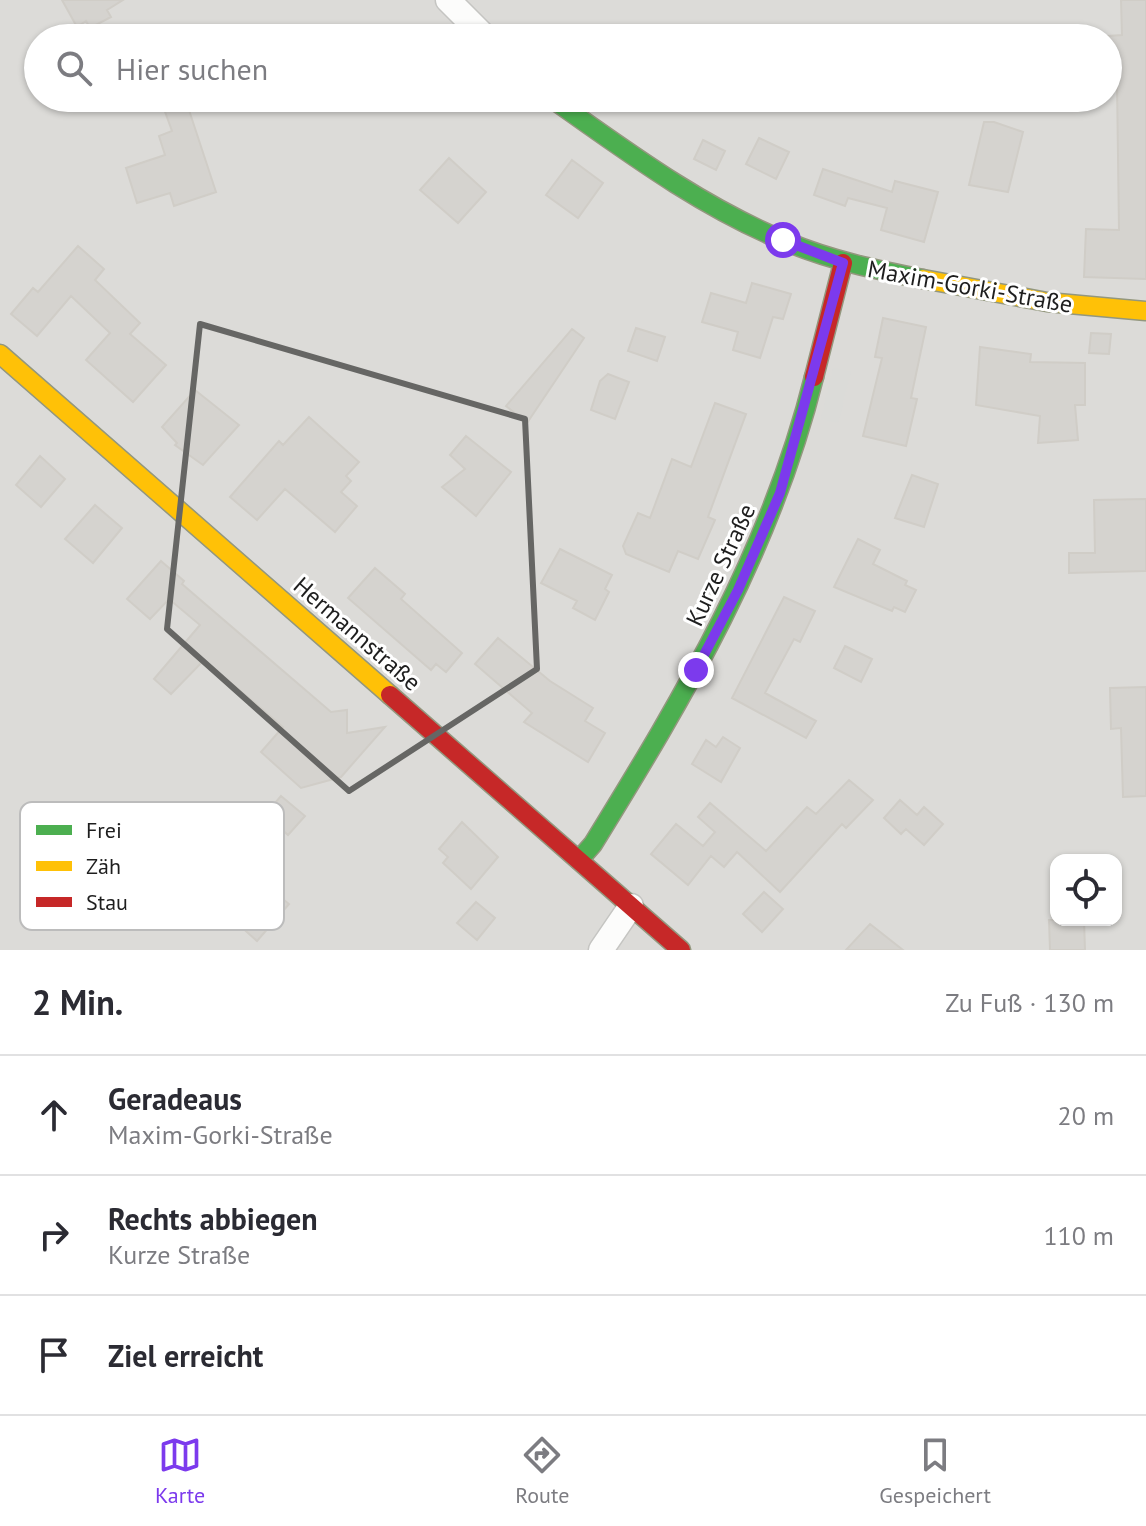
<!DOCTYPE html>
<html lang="de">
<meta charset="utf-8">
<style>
:root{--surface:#fff;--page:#f2f2f3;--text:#2b2b33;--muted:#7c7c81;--line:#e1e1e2;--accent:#7c3aed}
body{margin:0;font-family:"PT Sans",sans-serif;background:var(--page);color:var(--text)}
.controls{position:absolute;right:24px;bottom:24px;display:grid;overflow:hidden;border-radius:16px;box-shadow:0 2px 6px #0004}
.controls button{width:72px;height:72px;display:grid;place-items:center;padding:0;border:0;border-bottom:2px solid var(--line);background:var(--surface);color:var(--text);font:40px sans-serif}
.stop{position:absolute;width:24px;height:24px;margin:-18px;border:6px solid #7c3aed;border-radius:50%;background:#fff}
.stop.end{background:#7c3aed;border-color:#fff;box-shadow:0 2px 8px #0008}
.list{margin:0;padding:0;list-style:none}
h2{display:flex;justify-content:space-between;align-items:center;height:104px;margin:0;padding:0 32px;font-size:34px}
h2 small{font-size:26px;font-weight:400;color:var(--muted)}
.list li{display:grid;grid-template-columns:52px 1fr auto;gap:24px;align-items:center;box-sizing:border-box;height:120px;padding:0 32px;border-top:2px solid var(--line)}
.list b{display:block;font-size:30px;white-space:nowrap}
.list p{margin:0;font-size:26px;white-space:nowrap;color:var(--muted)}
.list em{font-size:26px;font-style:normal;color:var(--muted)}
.icon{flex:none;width:44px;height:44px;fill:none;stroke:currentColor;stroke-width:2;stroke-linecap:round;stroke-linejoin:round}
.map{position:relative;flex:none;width:1146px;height:950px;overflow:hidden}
.search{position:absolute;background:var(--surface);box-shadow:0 2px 6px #0004;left:24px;right:24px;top:24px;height:88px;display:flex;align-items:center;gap:20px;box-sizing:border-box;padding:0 28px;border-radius:44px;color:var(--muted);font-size:30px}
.sheet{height:464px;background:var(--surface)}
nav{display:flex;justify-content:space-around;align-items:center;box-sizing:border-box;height:112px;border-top:2px solid var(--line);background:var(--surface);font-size:22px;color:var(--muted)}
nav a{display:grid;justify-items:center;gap:4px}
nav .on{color:var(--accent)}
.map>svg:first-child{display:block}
.residential{fill:#dcdbd8;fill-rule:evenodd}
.parking{fill:#dbdbd8}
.building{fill:#d5d3cf;stroke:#d0cdc7;stroke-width:2}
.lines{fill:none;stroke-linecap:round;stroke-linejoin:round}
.street-casing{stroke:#c5c5c2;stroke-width:27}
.fast-casing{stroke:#93977e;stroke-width:21}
.slow-casing{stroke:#93977e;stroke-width:21}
.jam-casing{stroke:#93977e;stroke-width:21}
.street{stroke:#fcfcfb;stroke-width:24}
.fast{stroke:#4caf50;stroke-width:18}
.slow{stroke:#ffc107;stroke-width:18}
.jam{stroke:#c62828;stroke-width:18}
.route{stroke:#7c3aed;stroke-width:10}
.marked{fill:none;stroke:#666664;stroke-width:6;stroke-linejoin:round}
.labels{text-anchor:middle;stroke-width:6;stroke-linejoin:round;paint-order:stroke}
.street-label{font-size:24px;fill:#1e1e1e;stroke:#fff}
.key{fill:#fff;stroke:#bcbcbc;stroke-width:2}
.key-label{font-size:22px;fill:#1e1e1e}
</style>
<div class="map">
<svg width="1146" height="950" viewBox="0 0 1146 950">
<rect width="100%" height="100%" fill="#edece6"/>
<path class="residential" d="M0,0H1146V950H0ZM38,38H1108V98H38ZM1056,860H1116V920H1056Z"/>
<path class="parking" d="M833,368L851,372L838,423L821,419Z"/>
<path class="building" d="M62,0H123L107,10L111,17L90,28L86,21L77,27Z
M1121,0H1146V279L1084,277L1086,229L1119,230L1117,83H1108V36L1122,35Z
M160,98H185L216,192L174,206L170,193L137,203L126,168L165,155L159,136L172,131Z
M984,122H994L1023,132L1008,192L969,185Z
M759,138L789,152L776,179L746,164Z
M703,140L725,151L716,170L694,159Z
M449,158L486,192L458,223L420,190Z
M572,160L603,183L578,218L546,195Z
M823,169L892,192L895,181L938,192L924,242L881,230L887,208L848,198L845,206L814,195Z
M78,246L104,269L95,280L140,323L130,334L166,365L133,402L86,360L110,333L71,296L37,336L11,314L33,288L38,292Z
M752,283L791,294L783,319L773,317L760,358L733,350L738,332L702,322L711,293L746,303Z
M883,318L926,327L911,398L917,399L906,446L863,436L882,358L875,357Z
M636,328L665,337L657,361L628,351Z
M572,329L584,338L527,423L506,406Z
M1091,333L1111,334L1109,354L1089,353Z
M980,347L1031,354L1030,362L1085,363V405H1075L1078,440L1038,443L1040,416L976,405Z
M608,374L629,382L615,419L591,410L600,381Z
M195,390L239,425L203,465L175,445L177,443L162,427Z
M715,403L746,414L708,517L715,520L698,559L678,551L669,572L626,554L623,546L638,513L650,518L672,459L691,467Z
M309,417L359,462L346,476L351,481L341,492L357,506L335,532L285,489L257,520L230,497L279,441L283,445Z
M466,436L511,472L476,516L442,487L465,469L450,455Z
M40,456L65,479L41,507L16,485Z
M912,475L938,484L924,527L895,518Z
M1146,499V571L1069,573V553H1095L1094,500Z
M95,505L122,528L93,563L65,539Z
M858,539L880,550L873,564L907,581L905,585L916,590L905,612L894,607L892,611L834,587Z
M560,549L612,575L605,589L609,592L595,620L573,608L577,601L541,583Z
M161,561L184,581L182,584L331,712L347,710V733L385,727L341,777L301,788L261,752L283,727L204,660L171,694L154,679L200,625L169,599L150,619L127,599Z
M375,568L405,594L401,599L462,653L446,672L436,664L431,670L348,598Z
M784,597L815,611L800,642L794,639L765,693L816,721L806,738L732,698Z
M498,638L550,681L593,708L585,721L605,733L588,762L524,722L532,713L475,664Z
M845,646L872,659L861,682L834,668Z
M1146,687V796L1123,797L1121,728L1111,729L1110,688Z
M723,737L740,748L721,782L692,764L706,740L716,747Z
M849,780L873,800L846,828L842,824L780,892L737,852L724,867L711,856L688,885L651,854L676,824L703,846L715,832L698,817L710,803L766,851L807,807L816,814Z
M281,796L305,816L288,835L269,818V810Z
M900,800L917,815L924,807L943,824L924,845L906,829L901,834L884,818Z
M462,822L498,857L471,889L443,863L448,857L439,849Z
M272,890L289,904L257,941L239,925Z
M764,892L783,909L762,932L743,914Z
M476,902L495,918L477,940L457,923Z
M1049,920H1084L1085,950H1050Z
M870,924L903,950H846Z"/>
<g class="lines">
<g class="street-casing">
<path id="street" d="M448,0L486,38
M601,950L631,906"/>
</g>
<g class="fast-casing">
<path id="fast" d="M551,98C626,151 701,207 787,242C830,260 877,270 923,279
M579,860L593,844C686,693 771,550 814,377"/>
</g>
<g class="slow-casing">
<path id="slow" d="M923,279L1047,302L1146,311
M0,354L390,695"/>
</g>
<g class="jam-casing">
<path id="jam" d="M814,377L843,263
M390,695L681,950"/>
</g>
<use href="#street" class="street"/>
<use href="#fast" class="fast"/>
<use href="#slow" class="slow"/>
<use href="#jam" class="jam"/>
</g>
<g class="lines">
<path class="route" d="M696,670L738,590L780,493L843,263L783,240"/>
</g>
<path class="marked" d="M200,324L525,419L537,669L349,791L167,629Z"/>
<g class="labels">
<g class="street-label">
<text transform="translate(970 287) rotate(10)" y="8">Maxim-Gorki-Straße</text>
<text transform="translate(721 565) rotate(-65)" y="8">Kurze Straße</text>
<text transform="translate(357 634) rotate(41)" y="8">Hermannstraße</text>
</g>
</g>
<rect x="20" y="802" width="264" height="128" rx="12" class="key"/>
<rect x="36" y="825" width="36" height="10" fill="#4caf50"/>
<rect x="36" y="861" width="36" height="10" fill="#ffc107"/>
<rect x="36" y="897" width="36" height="10" fill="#c62828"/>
<g class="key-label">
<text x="86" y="838">Frei</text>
<text x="86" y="874">Zäh</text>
<text x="86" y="910">Stau</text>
</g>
</svg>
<div class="controls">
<button><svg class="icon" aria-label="locate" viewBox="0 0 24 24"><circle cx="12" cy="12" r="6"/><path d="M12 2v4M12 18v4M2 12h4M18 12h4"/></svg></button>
</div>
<div class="stop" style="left:783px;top:240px"></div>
<div class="stop end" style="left:696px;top:670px"></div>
<div class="search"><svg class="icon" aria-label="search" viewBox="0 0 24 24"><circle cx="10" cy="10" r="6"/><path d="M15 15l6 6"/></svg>Hier suchen</div>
</div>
<section class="sheet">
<h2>2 Min.<small>Zu Fuß · 130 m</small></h2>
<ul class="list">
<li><svg class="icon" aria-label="ahead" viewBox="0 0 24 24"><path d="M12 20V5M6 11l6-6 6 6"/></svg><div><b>Geradeaus</b><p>Maxim-Gorki-Straße</p></div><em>20 m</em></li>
<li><svg class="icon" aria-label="right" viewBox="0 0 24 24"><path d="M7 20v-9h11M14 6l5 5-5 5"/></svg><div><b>Rechts abbiegen</b><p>Kurze Straße</p></div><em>110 m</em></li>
<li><svg class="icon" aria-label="arrive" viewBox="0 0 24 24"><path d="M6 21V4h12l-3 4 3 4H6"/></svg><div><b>Ziel erreicht</b></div></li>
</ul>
</section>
<nav>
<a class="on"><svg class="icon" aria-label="map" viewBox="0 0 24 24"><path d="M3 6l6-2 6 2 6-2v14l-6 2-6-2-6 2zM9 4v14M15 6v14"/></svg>Karte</a>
<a><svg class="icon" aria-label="directions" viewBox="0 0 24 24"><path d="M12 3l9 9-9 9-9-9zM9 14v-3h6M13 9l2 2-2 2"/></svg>Route</a>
<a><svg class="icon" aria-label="saved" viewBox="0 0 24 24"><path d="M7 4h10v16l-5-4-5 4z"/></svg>Gespeichert</a>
</nav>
